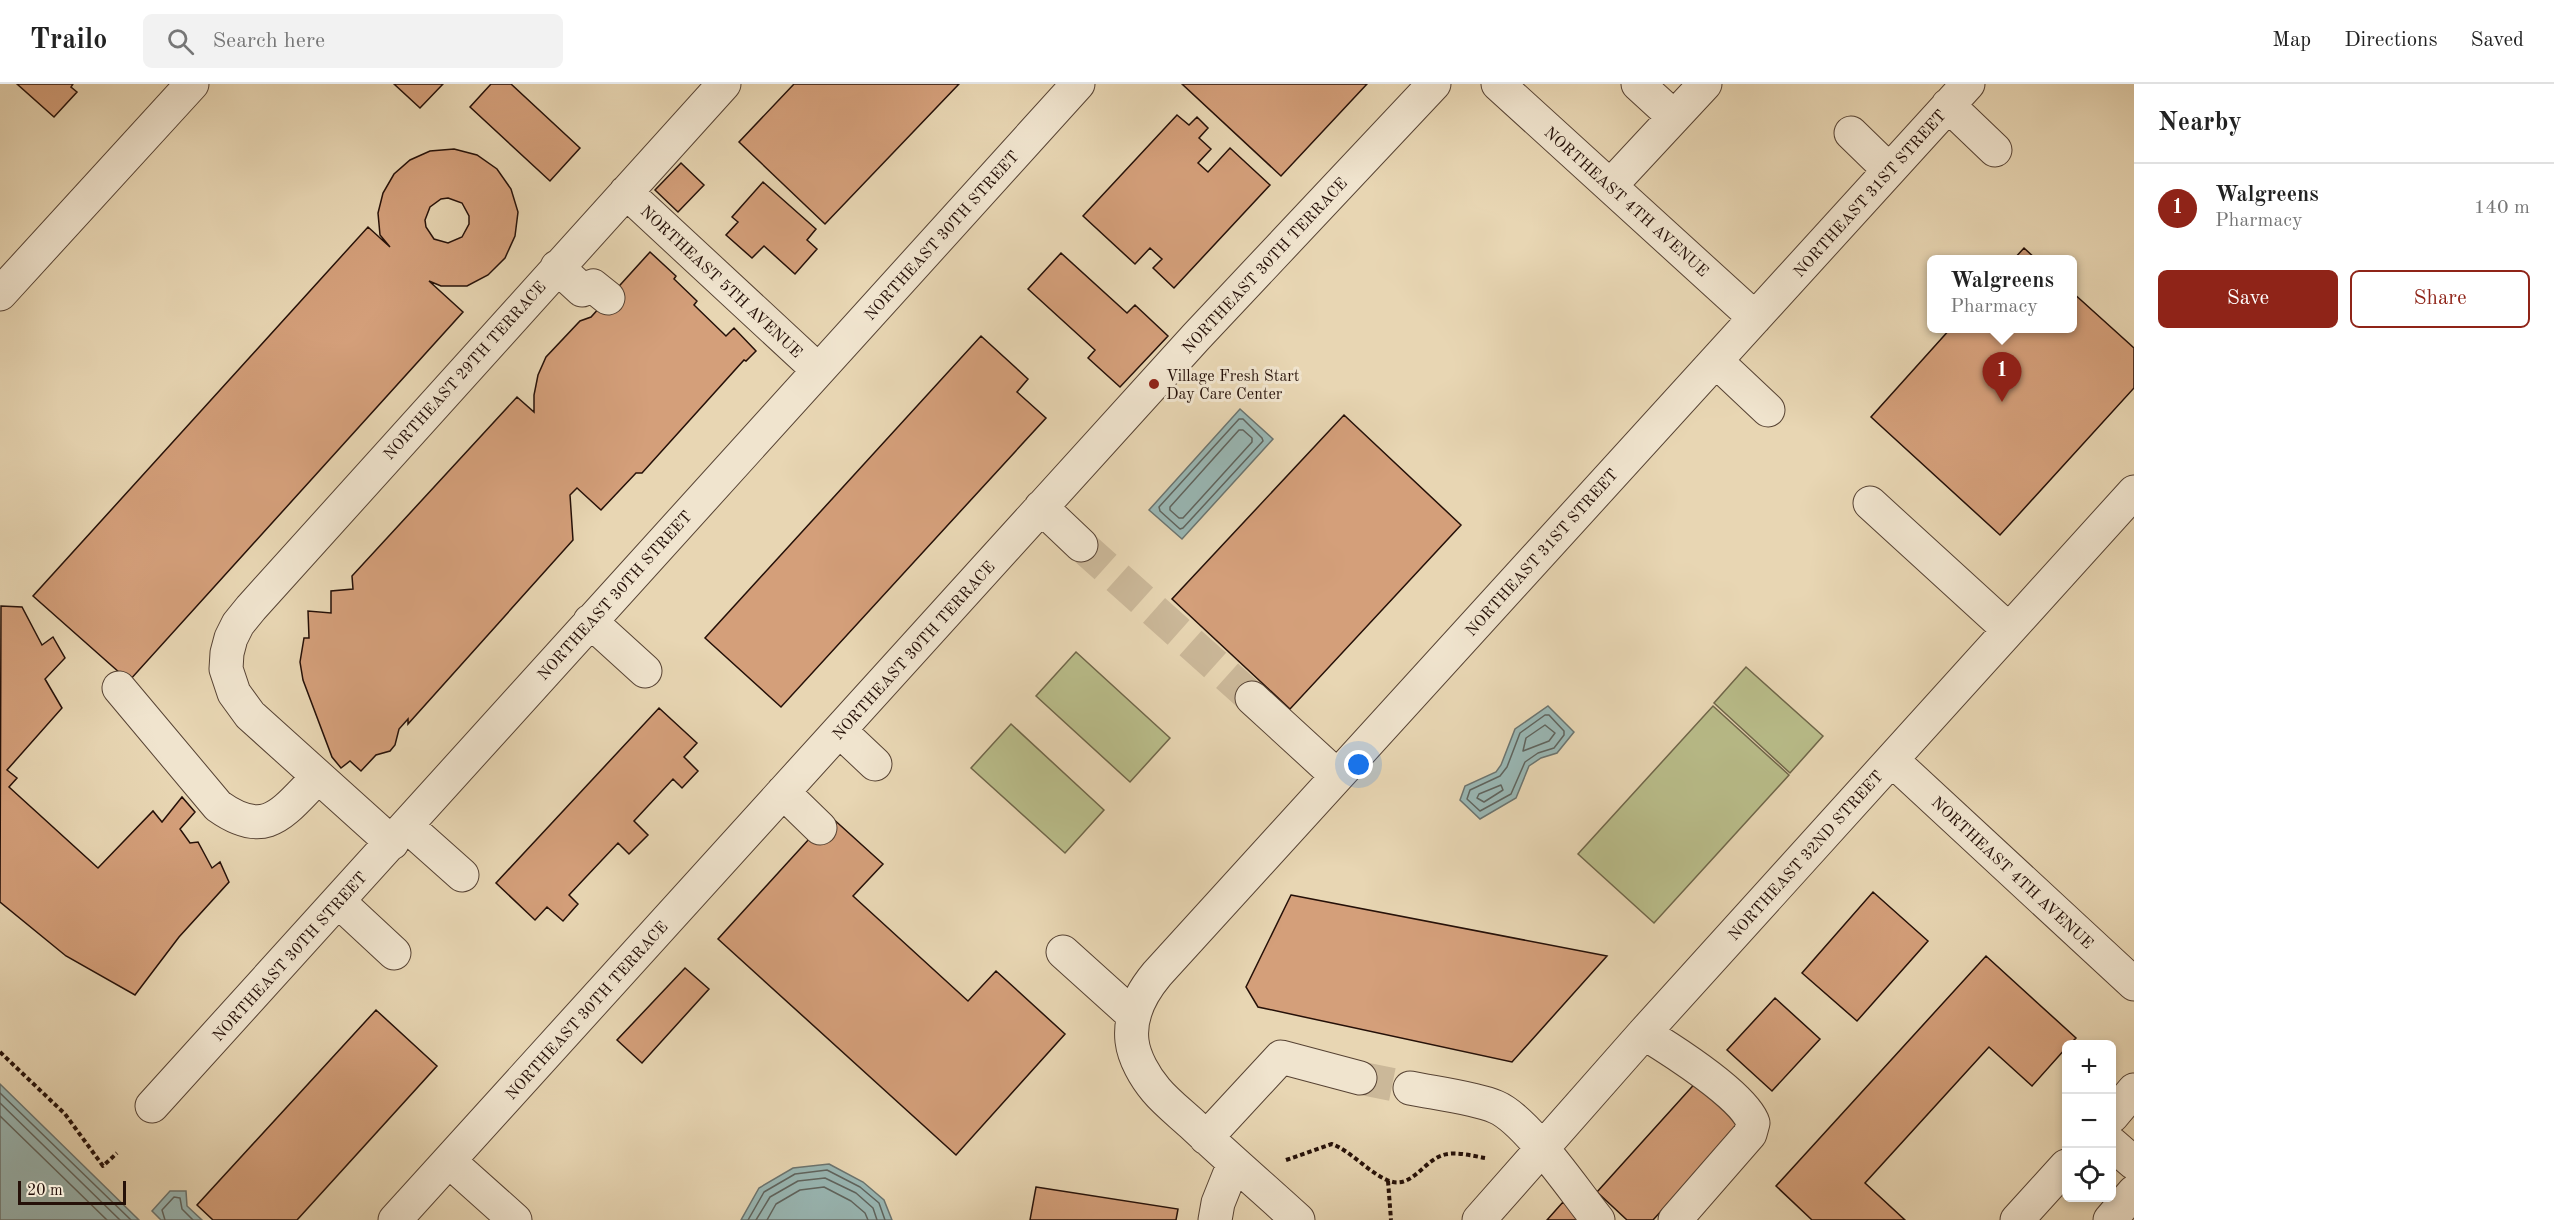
<!DOCTYPE html>
<meta charset="utf-8">
<style>
:root{--surface:#fff;--page:#f2f2f2;--text:#222;--muted:#767676;--line:#e0e0e0;--accent:#8f2418}
body{margin:0;font-family:"Old Standard TT",serif;background:var(--page);color:var(--text)}
.controls{position:absolute;right:18px;bottom:18px;display:grid;overflow:hidden;border-radius:9px;box-shadow:0 3px 9px #0003}
.controls button{width:54px;height:54px;display:grid;place-items:center;padding:0;border:0;border-bottom:2px solid var(--line);background:var(--surface);color:var(--text);font:30px sans-serif}
.scale{position:absolute;left:18px;bottom:15px;width:108px;box-sizing:border-box;padding-left:6px;border:3px solid #251008;border-top:0;font-size:16px;line-height:21px;white-space:nowrap;color:#251008;-webkit-text-stroke:4px #f0e4ce;paint-order:stroke}
.you{position:absolute;left:1359px;top:681px;width:21px;height:21px;margin:-15px;border:4px solid #fff;border-radius:50%;background:#1a73e8;box-shadow:0 0 0 9px #1a73e833}
.badge{display:grid;place-items:center;width:39px;height:39px;border-radius:50%;background:var(--accent);color:#fff;font-size:20px;font-weight:700}
.pin{position:absolute;translate:-50% -50px;filter:drop-shadow(0 2px 3px #0008)}
.pin::after{content:'';position:absolute;top:32px;width:21px;height:18px;background:inherit;clip-path:polygon(0 0,100% 0,50% 100%)}
.popup{position:absolute;left:1927px;top:171px;width:150px;height:78px;box-sizing:border-box;display:grid;place-content:center;border-radius:9px;background:var(--surface);filter:drop-shadow(0 2px 4px #0005);font-size:20px;white-space:nowrap;color:var(--muted)}
.popup b{font-size:22px;color:var(--text)}
.popup::after{content:'';position:absolute;left:50%;top:100%;margin-left:-12px;border:12px solid transparent;border-top-color:var(--surface)}
.list{margin:0;padding:0;list-style:none}
h2{display:flex;justify-content:space-between;align-items:center;height:78px;margin:0;padding:0 24px;font-size:26px}
h2 small{font-size:20px;font-weight:400;color:var(--muted)}
.list li{display:grid;grid-template-columns:39px 1fr auto;gap:18px;align-items:center;box-sizing:border-box;height:90px;padding:0 24px;border-top:2px solid var(--line)}
.list b{display:block;font-size:22px;white-space:nowrap}
.list p{margin:0;font-size:20px;white-space:nowrap;color:var(--muted)}
.list em{font-size:20px;font-style:normal;color:var(--muted)}
.actions{display:flex;gap:12px;padding:18px 24px}
.actions a{flex:1;padding:14px 0;border:2px solid var(--accent);border-radius:9px;text-align:center;font-size:21px;color:var(--accent)}
.actions .main{background:var(--accent);color:#fff}
.icon{flex:none;width:33px;height:33px;fill:none;stroke:currentColor;stroke-width:2;stroke-linecap:round;stroke-linejoin:round}
.map{position:relative;flex:none;width:2134px;height:1136px;overflow:hidden}
header{display:flex;align-items:center;gap:36px;box-sizing:border-box;height:84px;padding:0 30px;background:var(--surface);border-bottom:2px solid var(--line)}
header strong{font-size:28px}
nav{display:flex;gap:33px;margin-inline-start:auto;font-size:21px}
.search{width:420px;height:54px;background:var(--page);display:flex;align-items:center;gap:15px;box-sizing:border-box;padding:0 21px;border-radius:9px;color:var(--muted);font-size:22px}
main{display:flex}
aside{flex:1;background:var(--surface)}
.map>svg:first-child{display:block}
.green{fill:#b9bd8a;stroke:#6f6649;stroke-width:1.5}
.water{fill:#99b7b4;stroke:#6b746f;stroke-width:1.5}
.lines{fill:none;stroke-linecap:round;stroke-linejoin:round}
.shore{stroke:#5f645e;stroke-width:1.5}
.building{fill:#d49f7a;stroke:#251008;stroke-width:1.5;fill-rule:evenodd}
.minor-tunnel{stroke:#cbb899;stroke-width:33;stroke-dasharray:33 16;stroke-linecap:butt}
.minor-casing{stroke:#564233;stroke-width:35}
.path{stroke:#251008;stroke-width:4;stroke-dasharray:4.5 3;stroke-linecap:butt}
.minor{stroke:#f0e4ce;stroke-width:33}
.poi-dot{fill:#8f2418;stroke:#f0e4ce;stroke-width:2}
.labels{text-anchor:middle;stroke-width:6;stroke-linejoin:round;paint-order:stroke}
.street-label{font-size:16px;fill:#251008;stroke:#f0e4ce}
.poi-label{font-size:16px;fill:#251008;stroke:#f0e4ce;text-anchor:start}
</style>
<header>
<strong>Trailo</strong>
<div class="search"><svg class="icon" aria-label="search" viewBox="0 0 24 24"><circle cx="10" cy="10" r="6"/><path d="M15 15l6 6"/></svg>Search here</div>
<nav><a>Map</a><a>Directions</a><a>Saved</a></nav>
</header>
<main>
<div class="map">
<svg width="2134" height="1136" viewBox="0 0 2134 1136">
<rect width="100%" height="100%" fill="#e8d6b3"/>
<filter id="stains"><feTurbulence type="fractalNoise" baseFrequency=".00333" numOctaves="4"/><feColorMatrix values="0 0 0 0 .2 0 0 0 0 .09 0 0 0 0 .02 0 0 0 .5 -.17"/></filter>
<radialGradient id="worn" r=".72"><stop offset=".6" stop-color="#630" stop-opacity="0"/><stop offset="1" stop-color="#630" stop-opacity=".3"/></radialGradient>
<path class="green" d="M1076,568L1170,654L1130,698L1036,612Z
M1746,583L1823,652L1790,689L1714,619Z
M1713,622L1789,691L1654,839L1578,770Z
M1011,640L1104,726L1065,769L971,684Z"/>
<path class="water" d="M1240,325L1273,355L1182,455L1149,426Z
M1548,622L1574,648L1557,669L1541,674L1529,682L1516,714L1480,735L1460,716L1465,702L1496,688L1501,681L1515,645Z
M0,1000L139,1136H0Z
M829,1080L863,1098L884,1116L892,1136H741L759,1104L793,1084Z
M170,1107H186L187,1122L202,1136H161L152,1127Z"/>
<g class="lines">
<path class="shore" d="M1239,335H1243L1262,354L1263,357L1183,444L1180,445L1160,427L1159,423Z
M1239,346H1243L1252,354V358L1183,434H1179L1170,426V423Z
M1545,631H1549L1564,647V651L1554,664L1538,669L1525,678L1511,710L1480,727L1467,715L1470,706L1500,692L1507,683L1520,649Z
M1545,641L1555,649L1549,657L1523,667L1526,654Z
M1501,701L1503,706L1484,718L1477,714L1479,710Z
M0,1009L131,1136
M0,1019L120,1136
M0,1032L107,1136
M165,1136L162,1126L174,1113L180,1114L182,1125L193,1136
M748,1136L764,1108L795,1090L827,1086L860,1103L879,1119L885,1136
M756,1136L770,1113L798,1097L825,1094L856,1109L873,1124L877,1136
M767,1136L776,1120L800,1106L824,1103L851,1117L865,1129L868,1136"/>
</g>
<path class="building" d="M17,0H73L71,3L77,8L54,33Z
M394,0H443L420,24Z
M491,0H511L580,64L550,97L470,23Z
M794,0H959L825,140L739,58Z
M1182,0H1367L1281,92Z
M1177,31L1189,41L1197,33L1208,44L1199,54L1211,65L1198,79L1208,88L1230,64L1270,101L1174,204L1153,184L1162,175L1150,164L1135,180L1083,132Z
M454,65L477,71L497,85L511,105L518,128L515,152L505,174L488,191L467,202H441L429,197L463,228L129,597L33,512L368,143L390,163L380,151L378,129L383,109L394,90L410,76L430,67ZM448,114L462,119L469,132V140L462,153L448,159L434,155L426,143L425,136L430,123L441,115Z
M681,79L704,101L678,128L655,106Z
M763,98L816,145L807,156L817,165L795,190L764,162L752,174L726,151L738,138L732,133Z
M2024,164L2037,176H2013Z
M650,168L676,192L674,195L697,217L694,221L726,252L734,244L756,267L746,277L744,276L642,389H636L601,426L577,404L570,411L573,456L408,640V635L399,645L395,661L390,667L376,671L361,687L350,677L341,684L332,673L303,596L300,578L304,554H309L308,527L331,529V507L353,505L352,492L517,313L534,328V311L538,291L546,273L580,237L591,233Z
M1061,169L1127,229L1135,221L1168,252L1120,303L1088,274L1095,266L1028,205Z
M2072,208L2134,264V304L2000,451L1871,333L1951,244H2072Z
M981,252L1028,295L1017,308L1046,334L781,623L705,554Z
M1344,331L1461,441L1290,625L1172,515Z
M1,522L22,523L42,561L53,553L65,574L45,595L62,624L7,686L17,694L9,703L98,784L153,727L162,738L182,713L195,728L180,745L190,759L198,758L212,784L220,778L229,798L179,853L135,911L66,872L0,818Z
M659,624L697,659L684,673L698,687L682,704L673,695L634,737L648,751L629,770L618,759L569,811L578,820L563,837L547,823L535,836L496,799Z
M830,732L883,780L853,812L968,917L996,887L1065,950L956,1071L718,855Z
M1873,808L1928,857L1857,937L1802,889Z
M1291,811L1607,872L1512,978L1258,923L1246,903Z
M1986,872L2076,954L2070,960H2066V964L2032,1002L1989,963L1865,1099L1905,1136H1812L1776,1102Z
M685,884L709,905L642,979L617,956Z
M1775,914L1820,955L1772,1007L1727,966Z
M376,926L437,982L297,1136H213L197,1121Z
M1699,995L1744,1036L1653,1136H1627L1597,1108Z
M1036,1103L1178,1125L1176,1136H1030Z
M1563,1118L1584,1136H1547Z"/>
<g class="lines">
<path class="minor-tunnel" d="M1081,461L1252,614
M1360,994L1410,1004"/>
<g class="minor-casing">
<path id="minor" d="M1498,0L1755,234
M1638,0L1674,33
M1948,21L1995,66
M1851,49L1888,85
M1611,101L1705,0
M626,108L818,286
M557,183L582,206
M582,206L593,202L608,214
M0,210L192,0
M1716,277L1768,326
M1870,419L2009,546
M1041,423L1081,461
M590,537L645,587
M119,604L218,722C267,757 283,728 318,693
M1252,614L1337,692
M840,647L875,680
M1892,676L2134,900
M783,708L820,744
M407,742L462,791
M392,759L250,631L234,609L226,585L227,569L231,554L238,540L251,524L724,0
M338,817L394,869
M1063,868L1134,932
M1644,949C1670,965 1745,1012 1753,1039L1750,1050L1675,1136
M1410,1004C1434,1009 1475,1014 1496,1023C1527,1036 1575,1108 1598,1136
M152,1022L1078,0
M2112,1032L2134,1006
M1206,1054L1281,973L1360,994
M2112,1060L2134,1079
M449,1077L515,1136
M395,1136L1196,253L1434,0
M1215,1136L1218,1119L1234,1079
M1298,1136C1263,1104 1227,1073 1192,1040C1180,1029 1166,1018 1156,1006C1145,993 1134,974 1132,957C1129,931 1142,908 1157,890L1968,0
M1479,1136L1644,949L2134,408
M2017,1136L2066,1082
M2110,1136L2134,1108"/>
</g>
<path class="path" d="M0,968L65,1030L103,1082L117,1069
M1286,1076L1332,1060C1352,1068 1367,1087 1387,1096C1411,1107 1423,1077 1443,1071C1456,1067 1473,1072 1485,1074
M1388,1097L1391,1136"/>
<use href="#minor" class="minor"/>
</g>
<circle class="poi-dot" cx="1154" cy="300" r="6"/>
<g class="labels">
<g class="street-label">
<text transform="translate(1869 109) rotate(-48)" y="6">NORTHEAST 31ST STREET</text>
<text transform="translate(1627 117) rotate(42)" y="6">NORTHEAST 4TH AVENUE</text>
<text transform="translate(941 151) rotate(-48)" y="6">NORTHEAST 30TH STREET</text>
<text transform="translate(1264 181) rotate(-47)" y="6">NORTHEAST 30TH TERRACE</text>
<text transform="translate(722 197) rotate(43)" y="6">NORTHEAST 5TH AVENUE</text>
<text transform="translate(464 286) rotate(-48)" y="6">NORTHEAST 29TH TERRACE</text>
<text transform="translate(1541 468) rotate(-48)" y="6">NORTHEAST 31ST STREET</text>
<text transform="translate(614 511) rotate(-48)" y="6">NORTHEAST 30TH STREET</text>
<text transform="translate(913 566) rotate(-48)" y="6">NORTHEAST 30TH TERRACE</text>
<text transform="translate(1805 771) rotate(-48)" y="6">NORTHEAST 32ND STREET</text>
<text transform="translate(2013 788) rotate(43)" y="6">NORTHEAST 4TH AVENUE</text>
<text transform="translate(289 872) rotate(-48)" y="6">NORTHEAST 30TH STREET</text>
<text transform="translate(586 926) rotate(-48)" y="6">NORTHEAST 30TH TERRACE</text>
</g>
<g class="poi-label">
<text x="1166" y="297">Village Fresh Start<tspan x="1166" dy="18">Day Care Center</tspan></text>
</g>
</g>
<rect width="100%" height="100%" filter="url(#stains)"/>
<rect width="100%" height="100%" fill="url(#worn)"/>
</svg>
<div class="controls">
<button>+</button>
<button>−</button>
<button><svg class="icon" aria-label="locate" viewBox="0 0 24 24"><circle cx="12" cy="12" r="6"/><path d="M12 2v4M12 18v4M2 12h4M18 12h4"/></svg></button>
</div>
<div class="scale">20 m</div>
<div class="you"></div>
<div class="pin badge" style="left:2002px;top:318px">1</div>
<div class="popup"><b>Walgreens</b>Pharmacy</div>
</div>
<aside>
<h2>Nearby<small></small></h2>
<ul class="list">
<li><span class="badge">1</span><div><b>Walgreens</b><p>Pharmacy</p></div><em>140 m</em></li>
</ul>
<div class="actions"><a class="main">Save</a><a>Share</a></div>
</aside>
</main>
